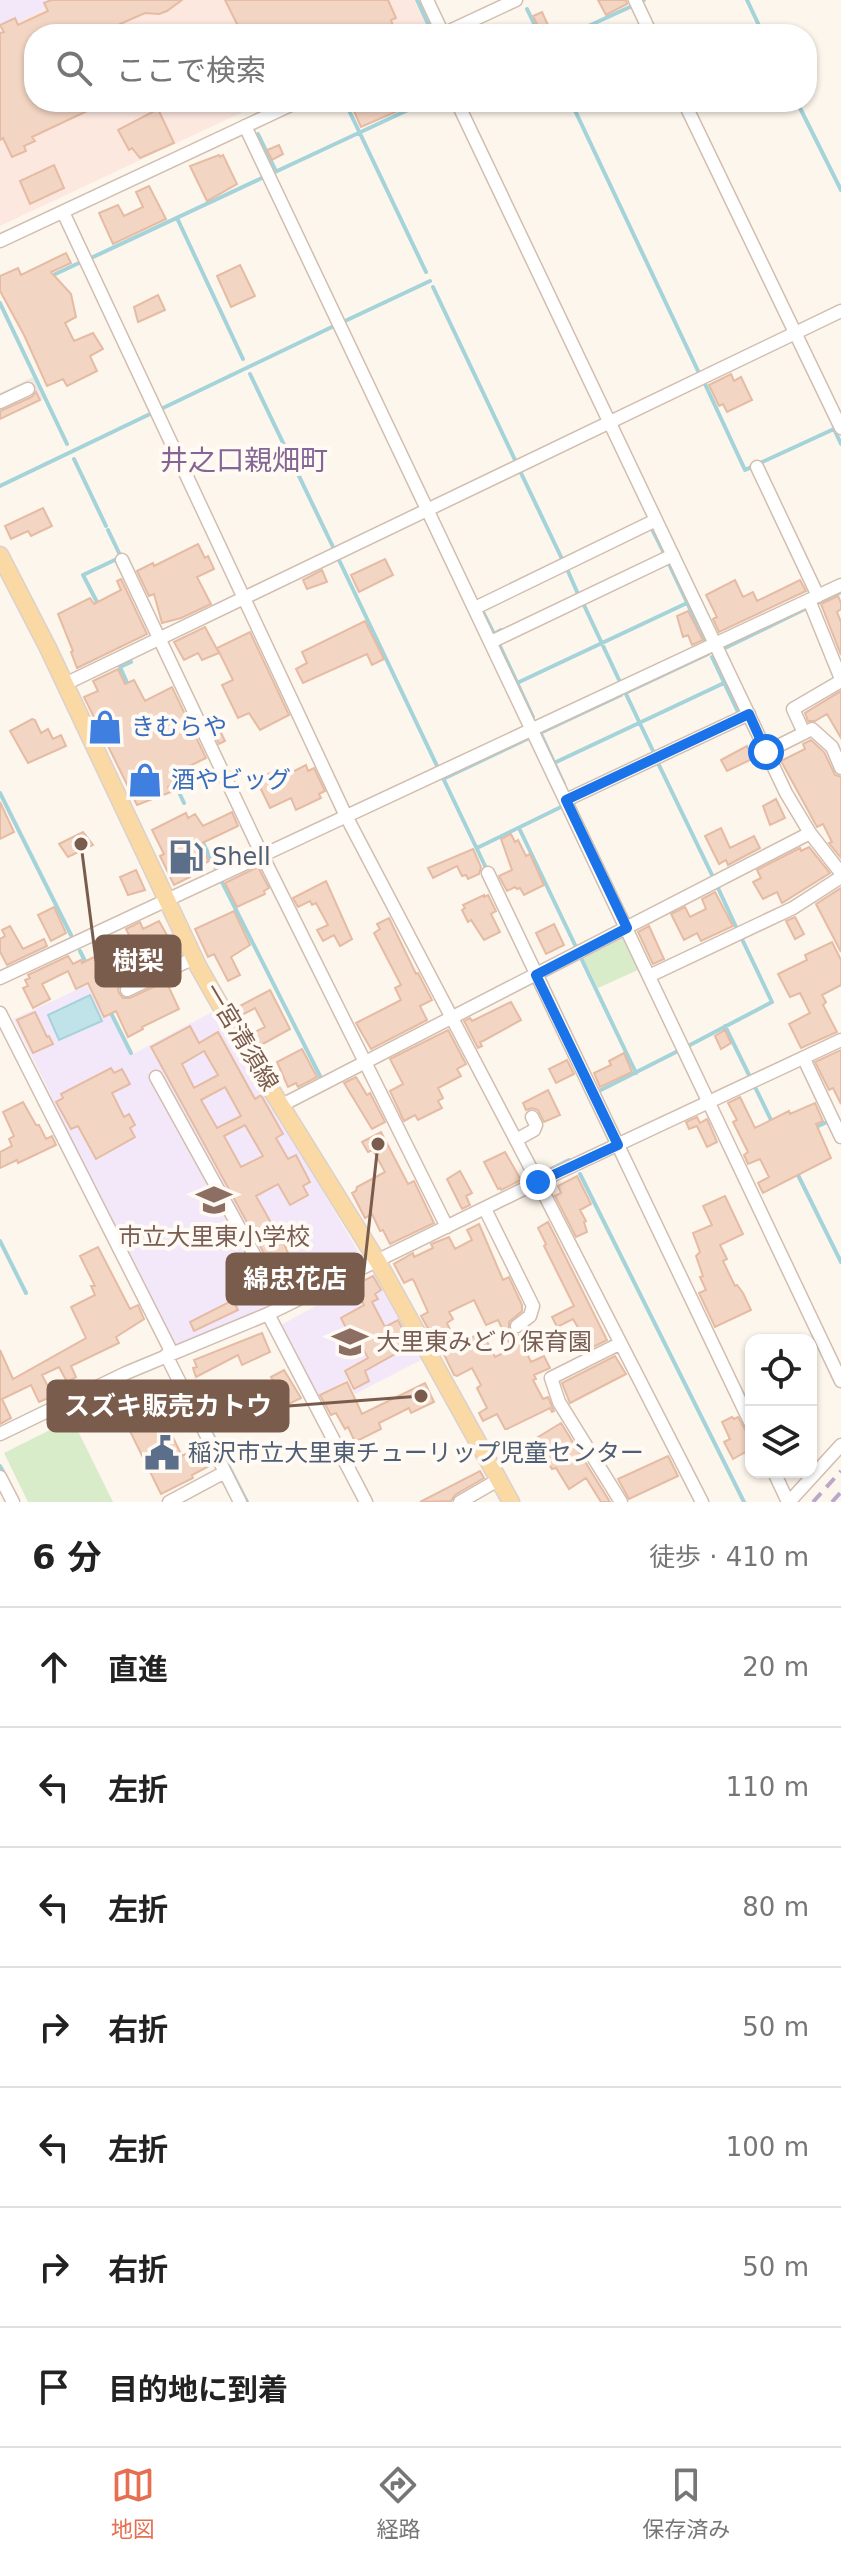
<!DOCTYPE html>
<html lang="ja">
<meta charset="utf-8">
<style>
:root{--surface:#fff;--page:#f6f6f6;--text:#222;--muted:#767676;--line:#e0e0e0;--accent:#e76f51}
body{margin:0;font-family:"DejaVu Sans","Noto Sans JP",sans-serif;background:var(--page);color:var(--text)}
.controls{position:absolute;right:24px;bottom:24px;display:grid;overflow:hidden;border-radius:16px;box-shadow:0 2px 6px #0004}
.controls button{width:72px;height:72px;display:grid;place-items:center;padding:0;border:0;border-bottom:2px solid var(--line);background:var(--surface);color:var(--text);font:40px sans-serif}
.stop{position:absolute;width:24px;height:24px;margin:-18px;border:6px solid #1a73e8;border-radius:50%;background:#fff}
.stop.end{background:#1a73e8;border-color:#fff;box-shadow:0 2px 8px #0008}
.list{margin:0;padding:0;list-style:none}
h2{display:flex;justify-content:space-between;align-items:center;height:104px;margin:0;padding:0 32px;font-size:34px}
h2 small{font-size:26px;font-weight:400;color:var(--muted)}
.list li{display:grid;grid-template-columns:52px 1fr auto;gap:24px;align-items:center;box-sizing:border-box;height:120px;padding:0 32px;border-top:2px solid var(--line)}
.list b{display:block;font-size:30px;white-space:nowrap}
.list em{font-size:26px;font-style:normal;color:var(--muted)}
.icon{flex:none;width:44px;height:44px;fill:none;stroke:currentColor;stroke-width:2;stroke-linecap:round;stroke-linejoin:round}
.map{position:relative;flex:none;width:841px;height:1502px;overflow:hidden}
.search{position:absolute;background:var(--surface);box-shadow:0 2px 6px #0004;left:24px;right:24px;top:24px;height:88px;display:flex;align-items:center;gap:20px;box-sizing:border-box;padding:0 28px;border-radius:32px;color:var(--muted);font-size:30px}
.sheet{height:944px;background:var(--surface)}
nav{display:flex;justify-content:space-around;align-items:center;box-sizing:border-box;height:112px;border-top:2px solid var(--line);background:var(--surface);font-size:22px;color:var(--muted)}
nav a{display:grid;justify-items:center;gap:4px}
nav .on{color:var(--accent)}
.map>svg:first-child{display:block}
.commercial{fill:#fde8e0}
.industrial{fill:#efe9e4}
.education{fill:#f3e8fa}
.green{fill:#d8ecc9}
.water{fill:#bfe3e8;stroke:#a5d3da;stroke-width:2}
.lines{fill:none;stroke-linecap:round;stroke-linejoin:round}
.stream{stroke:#a5d3da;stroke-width:4}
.building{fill:#f3d5c3;stroke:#e6bba3;stroke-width:2;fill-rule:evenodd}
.minor-casing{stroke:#d1beb0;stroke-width:15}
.major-casing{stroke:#dad1cd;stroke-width:19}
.minor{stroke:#fff;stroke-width:12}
.major{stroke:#fbd9a5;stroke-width:16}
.rail{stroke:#b9a8c9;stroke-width:4;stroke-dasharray:12 8;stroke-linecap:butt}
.route{stroke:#1a73e8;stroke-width:10}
.labels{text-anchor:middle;stroke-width:8;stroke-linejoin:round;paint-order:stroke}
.shop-label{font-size:24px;fill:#366cbe;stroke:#fffaf3;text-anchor:start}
.service-label{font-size:24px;fill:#4e5e75;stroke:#fffaf3;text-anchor:start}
.street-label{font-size:24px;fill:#7a5c4d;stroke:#fffaf3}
.education-label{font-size:24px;fill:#785e54;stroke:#fffaf3}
.quarter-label{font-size:28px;fill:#846695;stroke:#fffaf3}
.leader{fill:none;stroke:#7a5c4d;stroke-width:3}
.callout-dot{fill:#7a5c4d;stroke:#fffaf3;stroke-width:3}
.callout{fill:#7a5c4d;stroke:#7a5c4d;stroke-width:3}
.callout-label{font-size:26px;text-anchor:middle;font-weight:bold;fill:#fff}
</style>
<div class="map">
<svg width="841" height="1502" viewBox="0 0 841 1502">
<rect width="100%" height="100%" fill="#fdf6ec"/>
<path class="commercial" d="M64,0H414L427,26L409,34H34V102H264L0,226V30Z"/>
<path class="industrial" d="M33,377L43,399L0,420V393Z"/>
<path class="education" d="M0,0H64L0,30Z
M94,982L131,1055L212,1012L238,1056L296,1145L360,1255L350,1261L352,1266L265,1309L174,1346L49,1097L51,1095L13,1019Z
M374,1274L421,1360L355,1394L347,1380L317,1396L281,1325Z"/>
<path class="green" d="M620,936L625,938L640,969L598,988L582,956Z
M72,1419L113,1502H28L4,1453Z"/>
<path class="water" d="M90,995L102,1021L59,1040L48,1015Z"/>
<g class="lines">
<path class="stream" d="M417,0L428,24
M643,0H644
M747,0L763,34
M527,9L539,34
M571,34L632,6L631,2
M345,102L426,272
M571,102L699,373
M797,102L841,190
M258,134L276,171
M275,172L425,102
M177,218L243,359
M91,258L264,177
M49,277L79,263
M433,287L516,462
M0,303L67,444
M345,321L430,281
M250,374L334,549
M705,384L745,470L834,429L841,444
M163,408L334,326
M74,459L106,526
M520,471L563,561
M0,486L150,414
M652,529L664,553L661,555
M339,560L438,768
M669,564L705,641
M567,569L578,594
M583,603L620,682
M818,603L841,592
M99,606L83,575L121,557L108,530
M482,610L494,634L501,630
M499,644L533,717
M723,649L805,609
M712,657L738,712
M517,683L687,603
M129,687L120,667L131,662
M625,692L654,753
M625,693L708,654
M540,732L564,784
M540,733L621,695
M657,761L713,877
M554,763L724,683
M170,773L184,803
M443,778L487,870
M443,779L527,739
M0,793L71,935
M519,828L576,947
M202,841L217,871
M477,848L561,807
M222,882L322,1080L324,1079
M718,888L737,929
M80,951L87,965
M581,958L636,1073
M109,1009L131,1053
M725,1026L750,1077
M690,1045L772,1002L741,937
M755,1087L773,1124
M599,1091L678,1051
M814,1128L827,1122
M796,1171L841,1262
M543,1173L569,1160
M580,1174L744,1502
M0,1241L26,1293
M207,1424L247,1502
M0,1466L5,1475"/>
</g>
<path class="building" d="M51,0H182L167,11L159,14L145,13L120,24L125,34H34V102H106L32,137L35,141L24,146L26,151L12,157L3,138L0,140V33L4,32L0,25L15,18L18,25L48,11L44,3Z
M225,0H388L396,18L391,20L394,29L383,34H242Z
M598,0H626L627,4L606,15Z
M542,12L552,34H542L533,16Z
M350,102H418L361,127Z
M158,109L174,143L140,158L132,148L129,150L118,130Z
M279,145L283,154L272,160L267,150Z
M219,155L220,157L223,155L237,184L207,201L190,166Z
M54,165L64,188L30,204L20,181Z
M149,186L166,219L113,244L99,213L118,205L124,216L143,207L136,192Z
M66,253L71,263L51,272L71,294L76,317L65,323L74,341L93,333L103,349L90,356L97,371L67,386L63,379L47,386L24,335L0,291V276L18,268L21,275Z
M240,265L255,296L231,307L217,276Z
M158,295L165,310L138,322L134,307Z
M731,374L734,381L741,377L742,379L752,400L727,412L723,404L719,406L709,385Z
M36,392L40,400L0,419V411L32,397Z
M43,508L52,526L31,536L28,531L11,539L5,526Z
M198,544L205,558L208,556L214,569L197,577L211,604L181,618L162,623L154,594L149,596L137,571L153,563L154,566Z
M385,559L393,575L359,592L351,575Z
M322,570L327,582L307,589L303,580Z
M121,579L147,634L77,668L71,652L73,651L58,614L90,598L94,604L121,590L117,581Z
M735,580L743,597L753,592L757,601L800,580L806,591L719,632L713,619L717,617L706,595Z
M838,596L841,603V609L837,612L841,622V655L821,604Z
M688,611L703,640L692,645L688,635L683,637L677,616Z
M365,621L384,659L372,665L367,654L303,683L296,669L307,663L302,652Z
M205,627L219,653L202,660L198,653L184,660L174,642Z
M250,632L289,715L260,730L249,713L238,718L222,685L233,680L217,648Z
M118,669L125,684L134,680L145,701L172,687L206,758L169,776L174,784L168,787L171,792L137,805L84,697L98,691L93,681Z
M841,691V738L827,714L815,721H808L805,713Z
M32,719L35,720L41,733L48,729L53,739L61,735L66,746L28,763L10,731Z
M215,720L225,741L219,744L209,723Z
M811,740L824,752L835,775L841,777V858L829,843L832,842L823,824L817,827L781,761L805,749L803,744Z
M747,746L752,759L727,771L721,760Z
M306,765L308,771L314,768L325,791L319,794L321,798L296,810L291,798L270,808L256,779L273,772L277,780Z
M776,799L785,818L770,825L763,806Z
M0,802L14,832L0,839Z
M232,812L238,826L200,844L209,861L188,872L190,877L174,885L160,856L164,854L152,830L186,813L188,818L195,814L203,826Z
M721,828L730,848L754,836L760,848L728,865L726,860L719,864L705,836Z
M83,832L93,845L68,857L59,844Z
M511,834L515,842L518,840L526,856L530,854L544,885L524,895L520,888L517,889L515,887L507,891L499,876L512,870L501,839Z
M809,847L830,873L782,903L777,892L763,899L753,882L761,878L757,870L800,848L801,851Z
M473,849L481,867L479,874L468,879L466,875L462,876L457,866L433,878L428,868Z
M258,867L269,888L264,891L265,894L237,907L225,883Z
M136,870L145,890L128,895L120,877Z
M326,881L352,939L340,946L334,935L323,941L317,930L328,925L316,903L312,905L310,901L298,907L293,898Z
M841,888V952L816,904Z
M715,892L733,926L701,941L697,933L684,940L671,914L685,907L690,917L706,909L702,899Z
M484,895V897L488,895L496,911L491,914L500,932L484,940L471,920L468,922L462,910L465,908L463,905Z
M54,907L66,933L51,941L38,915Z
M234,911L250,945L231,957L240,975L228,981L214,954L208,957L195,929Z
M795,917L804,934L795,939L786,921Z
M389,918L416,974L418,973L432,1000L420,1006L427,1020L371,1049L356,1023L401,1000L395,988L401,985L374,933L380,929L377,924Z
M159,921L173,946L162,951L166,960L122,982L118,989L119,993L123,998H130L166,981L179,1009L142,1027L143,1029L128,1037L116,1011L104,1017L88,983L76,989L68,971L42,984L50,999L33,1008L23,988L28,986L25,980L30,978L28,975L68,956L73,964L81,960L82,963L131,939L126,929L140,922L143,929Z
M554,924L564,945L546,954L536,933Z
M10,926L23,949L44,939L47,946L7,965L0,952V939L5,936L2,930Z
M649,926L664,959L653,964L638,932Z
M832,942L841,960V985L822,995L826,1002L823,1005L837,1032L801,1048L789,1024L810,1013L800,993L790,997L778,974L807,960L805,955Z
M270,990L290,1029L259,1046L253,1033L265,1027L255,1008L242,1015L238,1007Z
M511,1002L521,1020L483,1041L480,1042L482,1046L478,1048L464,1021L470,1018L472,1021Z
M35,1012L47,1037L49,1036L53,1044L33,1053L17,1020Z
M190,1026L199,1043L218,1032L255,1099L261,1095L283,1134L276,1138L288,1159L296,1155L310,1182L303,1186L308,1195L290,1205L278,1184L256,1196L279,1237L281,1236L290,1258L272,1268L151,1047ZM204,1051L218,1075L194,1088L182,1064ZM225,1087L241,1116L217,1128L201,1100ZM245,1125L263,1156L241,1167L224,1136Z
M448,1030L466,1064L457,1069L461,1076L438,1088L443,1098L438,1101L442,1108L418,1120L415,1115L404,1121L390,1091L403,1084L390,1059Z
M725,1030L731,1043L721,1049L715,1036Z
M302,1049L317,1077L298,1087L296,1083L288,1087L277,1062Z
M841,1050V1104L833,1088L829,1090L815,1062Z
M624,1053L632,1072L600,1087L594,1073L611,1065L609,1061Z
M567,1060L574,1074L556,1083L549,1069Z
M111,1068L114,1073L122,1069L130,1084L112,1093L124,1117L129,1114L135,1125L130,1128L135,1137L96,1159L78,1126L71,1129L56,1102L63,1098L61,1094Z
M356,1077L367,1095L370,1093L385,1122L372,1129L344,1083Z
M548,1090L560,1115L544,1122L538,1110L532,1108L526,1110L523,1103Z
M740,1097L755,1128L789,1111L790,1114L815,1103L823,1121L816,1124L831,1158L763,1193L758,1183L769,1177L760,1159L748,1164L744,1155L748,1152L733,1122L737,1120L728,1103Z
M23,1102L36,1125H39L46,1139L52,1136L56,1145L18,1163L17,1160L0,1168V1152L12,1146L9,1139L14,1136L3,1112Z
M697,1117L700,1123L707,1119L717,1142L707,1147L697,1126L689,1129L686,1122Z
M381,1132L408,1184L414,1181L434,1223L390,1244L383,1230L380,1231L372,1214L365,1218L352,1193L356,1191L357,1187L385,1172L373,1150L368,1152L362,1142Z
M505,1152L521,1180L501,1190L500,1188L498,1189L484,1162Z
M460,1171L472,1193L466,1196L470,1205L462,1209L447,1179Z
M577,1176L591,1204L580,1210L586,1221L584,1222L587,1232L576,1237L555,1196L561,1193L558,1186Z
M725,1196L743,1234L720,1245L727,1259L723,1261L735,1286L737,1285L743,1293L751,1310L715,1327L699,1293L706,1290L700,1277L703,1276L696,1256L700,1252L693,1233L712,1225L703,1206Z
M548,1222L607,1340L585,1351L579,1340L584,1338L573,1319L557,1327L552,1317L574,1306L544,1246L546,1244L538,1228Z
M479,1224L503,1280L509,1277L522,1305V1311L509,1322V1331L518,1335L531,1362L544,1356L550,1368L534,1375L536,1379L533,1380L543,1399L548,1397L554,1411L552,1412L550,1408L507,1429H505L497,1414L483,1421L479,1413L487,1408L477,1388L481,1385L472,1368L457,1376L454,1375L432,1330L430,1332L421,1316L428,1312L414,1281L412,1279L404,1283L394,1264L413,1253L414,1257L433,1248L431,1244L449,1237L455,1249L472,1240L467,1230ZM474,1300L486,1325L498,1320L512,1349L495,1357L482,1332L457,1345L447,1323L453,1319L449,1312Z
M98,1247L130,1309L138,1305L144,1319L116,1337L119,1343L71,1366L76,1377L67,1382L59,1367L42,1375L53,1396L39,1402L31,1385L2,1399L11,1418L0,1424V1350L13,1379L86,1338L71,1307L95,1295L91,1286H95L80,1256Z
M373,1276L381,1290L375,1294L378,1299L372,1302L385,1327L398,1320L411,1345L365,1371L369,1381L354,1389L345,1371L368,1358L358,1339L353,1342L341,1318L364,1305L356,1289L363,1286L361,1282Z
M233,1300L238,1310L194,1331L190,1322Z
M262,1333L270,1352L242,1365L238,1355L196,1377L193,1368L197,1367L194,1360Z
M615,1356L626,1374L570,1403L562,1383Z
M284,1370L301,1398L289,1404L286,1398L237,1422L231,1409L276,1387L271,1377Z
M347,1382L362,1414L425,1383L434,1402L411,1413L409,1408L379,1423L381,1429L355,1442L348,1427L345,1429L336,1413L331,1415L320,1395Z
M147,1385L182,1456L201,1446L211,1465L192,1475L193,1478L161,1494L115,1401Z
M732,1417L734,1419L738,1417L751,1440V1449L733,1459L724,1442L730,1439L722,1422Z
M561,1423L610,1502H601L586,1478L569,1489L556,1468L552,1469L539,1449L535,1439Z
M668,1456L678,1476L629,1499L618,1479Z
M480,1471L484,1478L455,1495L451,1501L420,1502Z"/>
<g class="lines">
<g class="minor-casing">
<path id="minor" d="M427,0L443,34
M635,0L651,34
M443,34L516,0
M457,102L786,793L810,833L841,873
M684,102L841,428
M245,126L841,1381
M63,212L346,816L538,1182L702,1502
M0,241L297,102
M0,402L28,389
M757,467L818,596
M122,560L262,855L447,1227
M809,600L841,679
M475,608L656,520
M491,642L673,555
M65,684L841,311
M804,733L793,709L841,681
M766,752L812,729L832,747L841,768
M566,800L749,714
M488,873L751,1424
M649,976L793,908L841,877
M0,978L841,585
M127,990L194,958
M0,1013L172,1353
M804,1059L841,1137
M156,1077L283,1307
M282,1105L810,833
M516,1140L534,1130L536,1125L532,1117
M485,1209L533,1306L530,1316L517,1326
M268,1314L366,1502
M619,1344L551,1378L559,1402L621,1502
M166,1355L240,1502
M0,1434L126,1373L268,1314L538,1182L841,1040
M774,1472L788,1502
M0,1477L13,1502
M169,1502L225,1472
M460,1502L498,1480
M789,1502L841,1445"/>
</g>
<g class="major-casing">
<path id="major" d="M0,555L48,648L198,966L236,1033L378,1262L511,1502"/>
</g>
<use href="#minor" class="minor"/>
<use href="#major" class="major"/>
<path class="rail" d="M813,1502L841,1471
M832,1502L841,1492"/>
</g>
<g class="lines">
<path class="route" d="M538,1182L618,1145L536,975L627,928L566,800L749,714L766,752"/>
</g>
<defs>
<g id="shop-bare" transform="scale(2.76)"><path d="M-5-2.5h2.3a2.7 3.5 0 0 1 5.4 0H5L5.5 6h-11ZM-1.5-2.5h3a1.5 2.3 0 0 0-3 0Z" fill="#3f7fe0" stroke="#fffaf3" stroke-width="2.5" paint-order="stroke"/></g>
<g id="fuel-bare" transform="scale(2.76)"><path d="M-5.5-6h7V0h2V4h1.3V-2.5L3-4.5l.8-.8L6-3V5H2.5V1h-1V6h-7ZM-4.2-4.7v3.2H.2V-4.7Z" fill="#5c6f8a" stroke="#fffaf3" stroke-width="2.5" paint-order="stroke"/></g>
<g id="school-bare" transform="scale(2.76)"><path d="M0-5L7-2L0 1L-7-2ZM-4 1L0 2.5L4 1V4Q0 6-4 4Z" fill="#8d6e63" stroke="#fffaf3" stroke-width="2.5" paint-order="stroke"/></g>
<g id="civic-bare" transform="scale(2.76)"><path d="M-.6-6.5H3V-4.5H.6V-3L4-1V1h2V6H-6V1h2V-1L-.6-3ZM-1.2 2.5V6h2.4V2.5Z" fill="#5c6f8a" stroke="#fffaf3" stroke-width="2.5" paint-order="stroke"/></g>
</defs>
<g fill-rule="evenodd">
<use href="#shop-bare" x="105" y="727"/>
<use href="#shop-bare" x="145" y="780"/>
<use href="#fuel-bare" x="186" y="857"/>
<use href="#school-bare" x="214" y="1200"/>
<use href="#school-bare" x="350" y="1342"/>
<use href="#civic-bare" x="162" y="1453"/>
</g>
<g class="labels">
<g class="shop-label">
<text x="131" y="735">きむらや</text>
<text x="171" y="788">酒やビッグ</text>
</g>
<g class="service-label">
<text x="212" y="865">Shell</text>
<text x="188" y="1461">稲沢市立大里東チューリップ児童センター</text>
</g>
<g class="street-label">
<text transform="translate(241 1037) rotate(59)" y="8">一宮清須線</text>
</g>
<g class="education-label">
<text x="214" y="1245">市立大里東小学校</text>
<text x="376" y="1350" text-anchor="start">大里東みどり保育園</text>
</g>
<g class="quarter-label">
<text x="244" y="470">井之口親畑町</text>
</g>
</g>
<path class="leader" d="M81 844L96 961M378 1144L363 1279M421 1396L288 1406"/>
<g class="callout-dot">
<circle cx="81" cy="844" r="8"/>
<circle cx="378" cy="1144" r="8"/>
<circle cx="421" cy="1396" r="8"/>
</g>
<g class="callout">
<rect x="96" y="936" width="84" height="50" rx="8"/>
<rect x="227" y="1254" width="136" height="50" rx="8"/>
<rect x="48" y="1381" width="240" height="50" rx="8"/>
</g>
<g class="callout-label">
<text x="138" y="970">樹梨</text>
<text x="295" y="1288">綿忠花店</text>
<text x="168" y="1415">スズキ販売カトウ</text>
</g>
</svg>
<div class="controls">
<button><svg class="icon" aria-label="locate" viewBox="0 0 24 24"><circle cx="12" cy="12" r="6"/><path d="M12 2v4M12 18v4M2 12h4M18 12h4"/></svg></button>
<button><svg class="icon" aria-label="layers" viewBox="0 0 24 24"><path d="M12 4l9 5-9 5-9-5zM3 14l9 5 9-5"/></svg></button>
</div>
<div class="stop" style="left:766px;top:752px"></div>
<div class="stop end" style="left:538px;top:1182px"></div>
<div class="search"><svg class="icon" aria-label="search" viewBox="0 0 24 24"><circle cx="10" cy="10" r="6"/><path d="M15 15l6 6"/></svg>ここで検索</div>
</div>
<section class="sheet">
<h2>6 分<small>徒歩 · 410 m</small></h2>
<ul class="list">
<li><svg class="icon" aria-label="ahead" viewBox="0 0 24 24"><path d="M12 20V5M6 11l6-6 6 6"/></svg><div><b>直進</b></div><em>20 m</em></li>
<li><svg class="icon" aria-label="left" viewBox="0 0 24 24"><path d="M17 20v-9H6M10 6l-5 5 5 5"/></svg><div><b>左折</b></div><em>110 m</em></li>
<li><svg class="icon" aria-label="left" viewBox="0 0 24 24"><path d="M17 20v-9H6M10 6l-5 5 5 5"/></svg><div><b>左折</b></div><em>80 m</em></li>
<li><svg class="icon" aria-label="right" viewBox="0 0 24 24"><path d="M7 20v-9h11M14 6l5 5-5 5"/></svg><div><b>右折</b></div><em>50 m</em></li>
<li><svg class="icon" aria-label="left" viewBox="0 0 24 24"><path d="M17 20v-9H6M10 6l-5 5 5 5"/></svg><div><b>左折</b></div><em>100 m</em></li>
<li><svg class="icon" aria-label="right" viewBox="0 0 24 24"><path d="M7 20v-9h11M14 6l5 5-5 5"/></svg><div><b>右折</b></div><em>50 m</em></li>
<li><svg class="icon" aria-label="arrive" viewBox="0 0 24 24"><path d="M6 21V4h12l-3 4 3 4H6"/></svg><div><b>目的地に到着</b></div></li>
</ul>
</section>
<nav>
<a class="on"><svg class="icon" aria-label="map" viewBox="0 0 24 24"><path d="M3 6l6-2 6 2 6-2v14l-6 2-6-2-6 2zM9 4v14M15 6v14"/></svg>地図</a>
<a><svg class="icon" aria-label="directions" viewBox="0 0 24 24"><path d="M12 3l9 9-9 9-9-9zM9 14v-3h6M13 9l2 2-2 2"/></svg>経路</a>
<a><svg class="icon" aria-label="saved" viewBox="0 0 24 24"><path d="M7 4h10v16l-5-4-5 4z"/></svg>保存済み</a>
</nav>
